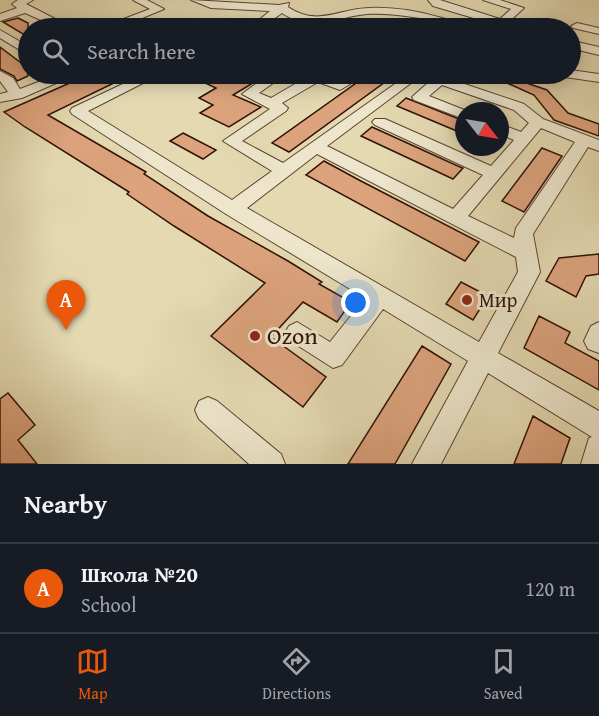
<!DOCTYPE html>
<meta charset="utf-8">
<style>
:root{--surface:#171b24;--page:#242831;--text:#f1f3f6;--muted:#9ea1a6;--line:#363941;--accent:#ea580c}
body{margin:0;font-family:"Gentium Book Plus",serif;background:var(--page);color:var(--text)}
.compass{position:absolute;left:455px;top:102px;width:54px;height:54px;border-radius:50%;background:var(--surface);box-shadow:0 3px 15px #0003;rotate:121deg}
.you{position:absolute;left:356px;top:303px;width:21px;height:21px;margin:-15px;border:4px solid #fff;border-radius:50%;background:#1a73e8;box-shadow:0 0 0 9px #1a73e833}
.badge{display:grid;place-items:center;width:39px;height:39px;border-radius:50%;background:var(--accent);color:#fff;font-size:20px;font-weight:700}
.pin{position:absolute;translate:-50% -50px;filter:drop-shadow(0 2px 3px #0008)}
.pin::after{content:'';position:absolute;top:32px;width:21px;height:18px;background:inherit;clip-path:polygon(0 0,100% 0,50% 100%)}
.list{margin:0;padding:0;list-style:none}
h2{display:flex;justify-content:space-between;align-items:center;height:78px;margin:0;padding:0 24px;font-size:26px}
h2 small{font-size:20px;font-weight:400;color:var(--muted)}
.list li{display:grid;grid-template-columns:39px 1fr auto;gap:18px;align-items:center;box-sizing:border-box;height:90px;padding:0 24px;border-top:2px solid var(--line)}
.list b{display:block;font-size:22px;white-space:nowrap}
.list p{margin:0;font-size:20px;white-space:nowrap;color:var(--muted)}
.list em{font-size:20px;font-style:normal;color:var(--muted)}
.icon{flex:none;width:33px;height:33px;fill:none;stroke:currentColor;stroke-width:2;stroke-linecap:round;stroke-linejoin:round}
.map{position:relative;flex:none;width:599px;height:464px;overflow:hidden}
.search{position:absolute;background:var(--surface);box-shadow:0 3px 15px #0003;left:18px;right:18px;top:18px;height:66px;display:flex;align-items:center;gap:15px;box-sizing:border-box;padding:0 21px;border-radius:33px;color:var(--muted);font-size:22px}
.sheet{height:168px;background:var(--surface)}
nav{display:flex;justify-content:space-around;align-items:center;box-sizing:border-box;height:84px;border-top:2px solid var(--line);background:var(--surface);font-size:16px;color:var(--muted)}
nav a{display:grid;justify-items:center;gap:3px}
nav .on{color:var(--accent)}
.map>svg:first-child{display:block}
.building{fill:#dca37d;stroke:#2f1106;stroke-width:1.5}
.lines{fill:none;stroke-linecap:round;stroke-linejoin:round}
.minor-casing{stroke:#5c4331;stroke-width:2}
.minor{fill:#ede6cc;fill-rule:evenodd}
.poi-dot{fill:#8f2418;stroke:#ede6cc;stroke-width:2}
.labels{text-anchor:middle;stroke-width:6;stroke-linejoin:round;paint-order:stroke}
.poi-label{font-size:20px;fill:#2f1106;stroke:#ede6cc;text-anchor:start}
.near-poi-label{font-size:24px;fill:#2f1106;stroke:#ede6cc;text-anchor:start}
</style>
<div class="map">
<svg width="599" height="464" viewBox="0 0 599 464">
<rect width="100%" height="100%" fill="#e4d9b1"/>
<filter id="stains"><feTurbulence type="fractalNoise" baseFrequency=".00333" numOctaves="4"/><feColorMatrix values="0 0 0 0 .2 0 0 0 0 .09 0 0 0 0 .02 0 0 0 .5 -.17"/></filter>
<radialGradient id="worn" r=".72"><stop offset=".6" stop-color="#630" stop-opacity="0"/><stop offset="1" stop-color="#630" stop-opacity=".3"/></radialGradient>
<path class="building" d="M18,18L28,23V37L3,22Z
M0,47L28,68V76L17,81L14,76L0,69Z
M90,74H104L118,81L48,115L146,172L144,174L208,216L288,261L322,282L319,284L351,302L337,322L303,302L271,337L326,377L303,407L211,336L265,283L174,226L127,194L129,192L25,127L4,112Z
M218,74H242L258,80L233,95L261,107L229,127L200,113L213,105L199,98L216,88L203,82Z
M369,74H396L289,152L272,143Z
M509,77L547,90L568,113L599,124V136L554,120L534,95L507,83Z
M406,98L464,121V134L397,106Z
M372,127L460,167L463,168L453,179L361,136Z
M183,133L216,150L203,159L170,141Z
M542,148L562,156L524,212L502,201Z
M324,161L359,180L479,242L465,261L306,175Z
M599,254V274L586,276L576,297L546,281L559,258Z
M461,282L488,296L473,320L446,304Z
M539,316L570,332L565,343L599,361V390L524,348Z
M422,346L451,364L395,464H348Z
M8,393L35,425L18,440L37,464H0V399Z
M533,416L570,438L561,464H514Z"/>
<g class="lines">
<g class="minor-casing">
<path id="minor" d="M18,0H33L26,4L73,28H59L25,13L0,21V14L17,8L12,4Z
M133,0H147L164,9L118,28H104L105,26L150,9Z
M191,0L279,5L289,3L288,7C318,27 337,9 369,8C394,7 418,11 442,18C451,21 461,22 468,28C448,30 433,19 413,17C399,15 381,13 367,14C333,17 314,35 282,13L261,28H249L270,11L211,8Z
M428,0H440L500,19L511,9L483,0H500L524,8L502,28H491L494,24L433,6Z
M577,23L599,28V34L573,28L571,26Z
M384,25L390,28H371L373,26Z
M0,30L28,46V55L0,38Z
M573,41L599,47V55L570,48V42Z
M570,70L599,74V82L565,77L564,74H570Z
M0,71L13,78L20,89L59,74H77L22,98L0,102V94L8,92L0,81Z
M115,74H131L145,82L88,111L232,200L272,171L223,141L270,109L242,94L261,80L258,74H270L276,81L259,93L271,98L312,74H322L339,81L351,74H367L340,90L318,82L282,103L288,108L286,111L242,141L283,163L409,74H423L327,146L453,209L483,175L375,125L372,122L375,119H385L491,166L514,140L500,134V124L521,132L529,123L514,110L442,85L429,96L467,111H464V119L414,100L412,97L430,81L422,76L424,74H435L524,104L543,119L599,140V151L588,147L533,234L540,272L498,353L599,411V464H581L589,438L592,437L488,373L441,464H412L468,361L383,309L342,365L333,368L289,340L285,333L289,326L297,322L330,342L365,298L226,214L72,114L70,111L72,108L127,82L116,77ZM541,128L575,142L516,228L514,238L468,216ZM317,154L516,257L518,272L479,342L247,208Z
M599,322V353L588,349L584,341L591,326Z
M208,397L217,401L281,454L285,464H249L199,419L195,410L199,401Z"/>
</g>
<use href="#minor" class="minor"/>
</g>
<g class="poi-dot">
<circle cx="467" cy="300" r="6"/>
<circle cx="255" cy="336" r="6"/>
</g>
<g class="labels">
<g class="poi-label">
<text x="479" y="307">Мир</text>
</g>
<g class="near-poi-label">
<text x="267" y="344">Ozon</text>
</g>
</g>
<rect width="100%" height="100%" filter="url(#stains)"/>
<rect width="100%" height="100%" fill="url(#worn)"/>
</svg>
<svg class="compass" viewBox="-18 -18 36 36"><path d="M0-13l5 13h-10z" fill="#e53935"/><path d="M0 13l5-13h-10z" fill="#9ea1a6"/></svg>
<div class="you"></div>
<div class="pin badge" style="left:66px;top:330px">A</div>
<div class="search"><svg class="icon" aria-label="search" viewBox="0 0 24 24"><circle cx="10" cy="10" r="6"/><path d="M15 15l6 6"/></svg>Search here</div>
</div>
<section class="sheet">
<h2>Nearby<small></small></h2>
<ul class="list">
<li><span class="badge">A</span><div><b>Школа №20</b><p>School</p></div><em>120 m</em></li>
</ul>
</section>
<nav>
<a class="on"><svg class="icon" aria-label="map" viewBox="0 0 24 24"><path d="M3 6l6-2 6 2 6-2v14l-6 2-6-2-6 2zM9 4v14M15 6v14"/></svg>Map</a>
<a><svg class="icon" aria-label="directions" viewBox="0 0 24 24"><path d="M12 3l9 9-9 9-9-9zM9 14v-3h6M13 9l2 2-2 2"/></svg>Directions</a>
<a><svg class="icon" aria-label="saved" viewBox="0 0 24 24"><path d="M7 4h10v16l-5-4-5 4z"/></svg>Saved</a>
</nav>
